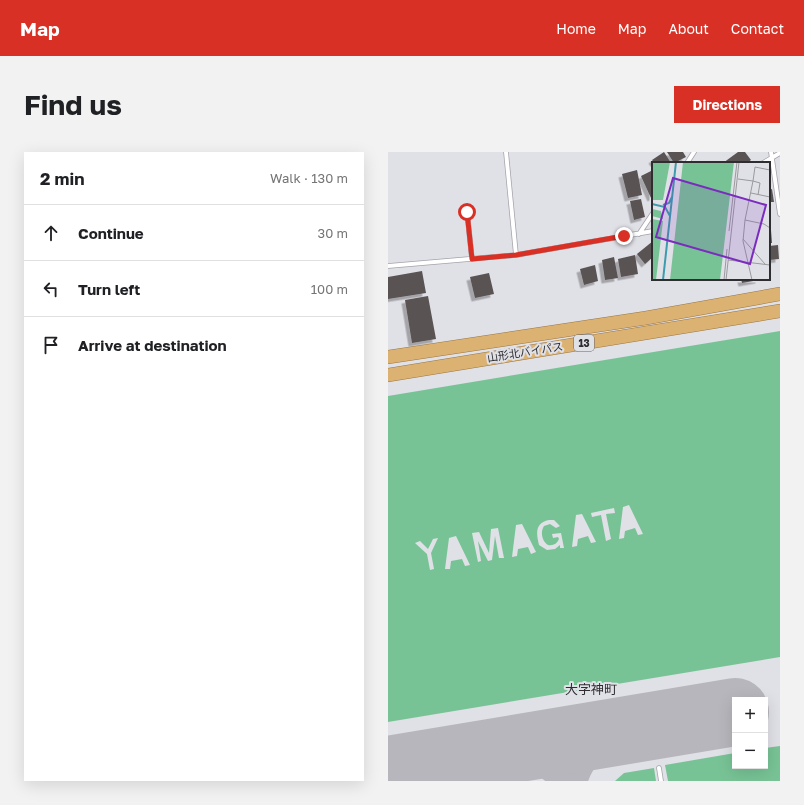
<!DOCTYPE html>
<meta charset="utf-8">
<style>
:root{--surface:#fff;--page:#f2f2f2;--text:#202124;--muted:#757577;--line:#e0e0e0;--accent:#d93025}
body{margin:0;font-family:"Golos Text","Noto Sans JP",sans-serif;background:var(--page);color:var(--text)}
.controls{position:absolute;right:12px;bottom:12px;display:grid;overflow:hidden;border-radius:0px;box-shadow:0 4px 16px #0002}
.controls button{width:36px;height:36px;display:grid;place-items:center;padding:0;border:0;border-bottom:1px solid var(--line);background:var(--surface);color:var(--text);font:20px sans-serif}
.stop{position:absolute;width:12px;height:12px;margin:-9px;border:3px solid #d93025;border-radius:50%;background:#fff}
.stop.end{background:#d93025;border-color:#fff;box-shadow:0 1px 4px #0008}
.list{margin:0;padding:0;list-style:none}
h2{display:flex;justify-content:space-between;align-items:center;height:52px;margin:0;padding:0 16px;font-size:17px}
h2 small{font-size:13px;font-weight:400;color:var(--muted)}
.list li{display:grid;grid-template-columns:26px 1fr auto;gap:12px;align-items:center;box-sizing:border-box;height:56px;padding:0 16px;border-top:1px solid var(--line)}
.list b{display:block;font-size:15px;white-space:nowrap}
.list em{font-size:13px;font-style:normal;color:var(--muted)}
.icon{flex:none;width:22px;height:22px;fill:none;stroke:currentColor;stroke-width:2;stroke-linecap:round;stroke-linejoin:round}
.map{position:relative;flex:none;width:392px;height:629px;overflow:hidden;border-radius:0px}
header{display:flex;align-items:center;gap:24px;box-sizing:border-box;height:56px;padding:0 20px;background:var(--accent);color:#fff}
header strong{font-size:19px}
nav{display:flex;gap:22px;margin-inline-start:auto;font-size:14px}
.intro{display:flex;align-items:center;justify-content:space-between;box-sizing:border-box;height:96px;padding:0 24px}
h1{margin:0;font-size:28px}
.button{padding:10px 18px;border-radius:0px;background:var(--accent);color:#fff;font-size:14px;font-weight:700}
main{display:flex;gap:24px;padding:0 24px}
aside{flex:1;background:var(--surface);border-radius:0px;box-shadow:0 4px 16px #0002}
.map>svg:first-child{display:block}
.green{fill:#78c396;fill-rule:evenodd}
.lines{fill:none;stroke-linecap:round;stroke-linejoin:round}
.taxiway{stroke:#b6b6bc;stroke-width:27}
.runway{stroke:#b6b6bc;stroke-width:68}
.building{fill:#5a5352;filter:url(#shadow)}
.service-casing{stroke:#a3a3aa;stroke-width:5.5}
.trunk-casing{stroke:#9a7744;stroke-width:14}
.service{stroke:#fff;stroke-width:4}
.trunk{stroke:#dcb272;stroke-width:13}
.route{stroke:#d93025;stroke-width:5}
.labels{text-anchor:middle;stroke-width:4;stroke-linejoin:round;paint-order:stroke}
.shield{fill:#e0e0e7;stroke:#636368;stroke-width:1}
.shield-label{font-size:10px;font-weight:bold;fill:#2e2e31}
.street-label{font-size:11px;fill:#2e2e31;stroke:#e0e0e7}
.quarter-label{font-size:13px;fill:#2e2e31;stroke:#e0e0e7}
.inset-river{fill:none;stroke:#3c9bac;stroke-width:2}
.inset-road{fill:none;stroke:#99999e;stroke-width:1}
.view{fill:#7b2cbf;fill-opacity:0.15;stroke:#7b2cbf;stroke-width:2}
.inset-edge{fill:none;stroke:#2e2e31;stroke-width:2}
</style>
<header>
<strong>Map</strong>
<nav><a>Home</a><a>Map</a><a>About</a><a>Contact</a></nav>
</header>
<div class="intro"><h1>Find us</h1><a class="button">Directions</a></div>
<main>
<aside>
<h2>2 min<small>Walk · 130 m</small></h2>
<ul class="list">
<li><svg class="icon" aria-label="ahead" viewBox="0 0 24 24"><path d="M12 20V5M6 11l6-6 6 6"/></svg><div><b>Continue</b></div><em>30 m</em></li>
<li><svg class="icon" aria-label="left" viewBox="0 0 24 24"><path d="M17 20v-9H6M10 6l-5 5 5 5"/></svg><div><b>Turn left</b></div><em>100 m</em></li>
<li><svg class="icon" aria-label="arrive" viewBox="0 0 24 24"><path d="M6 21V4h12l-3 4 3 4H6"/></svg><div><b>Arrive at destination</b></div></li>
</ul>
</aside>
<div class="map">
<svg width="392" height="629" viewBox="0 0 392 629">
<defs>
<filter id="shadow"><feDropShadow dx="-3.5" dy="3.5" stdDeviation="0" flood-color="#0004"/></filter>
</defs>
<rect width="100%" height="100%" fill="#e0e0e7"/>
<path class="green" d="M392,179V505L0,570V244ZM241,353L255,382L250,383L247,376L237,379L236,386L231,387L235,355ZM226,356L227,361L218,362L223,387L218,389L213,363L204,365L203,361ZM194,362L208,390L203,391L200,384L190,387L189,394L184,395L188,363ZM161,368H166L172,374L168,376L162,372L156,374C152,380 154,389 160,393C165,394 169,392 171,387L170,385L165,386L164,382L173,381L176,396H172V393L167,397L159,398L151,393C148,381 147,371 161,368ZM134,372L148,400L143,402L140,395L130,397L129,404L124,405L128,373ZM110,376L116,406H111L107,384L104,408L100,409L90,389L93,409L90,410L84,381L91,380L101,401L103,377ZM68,384L82,413L77,414L74,407L63,409L62,417H57L61,386ZM50,386L43,401L46,417L42,418L39,402L27,391L32,389L40,397L45,387Z
M392,594V629H280L277,613L347,601V614H377V596Z
M266,616L268,629H227L236,621Z"/>
<g class="lines">
<path class="taxiway" d="M114,599C140,602 159,607 175,629
M186,629C194,601 213,589 238,578"/>
<path class="runway" d="M0,618L347,560"/>
</g>
<path class="building" d="M276,0L283,11H266L264,8Z
M279,0H295L298,5L286,11Z
M350,0H357L363,8L359,11H335Z
M249,18L254,43L240,46L234,22Z
M265,18V45L263,46L253,24Z
M384,37L386,50H381V38Z
M253,47L257,65L246,68L242,49Z
M383,78L384,91H381V79Z
M265,89V105L257,112L249,102Z
M390,93L391,107L381,108V94Z
M247,103L250,122L233,125L230,107Z
M226,105L230,126L217,128L214,108Z
M207,113L210,129L196,133L192,117Z
M34,119L38,141L0,147V125Z
M101,121L106,142L87,146L82,125Z
M353,127H371V128L354,131Z
M40,144L48,187L24,191L17,148Z"/>
<g class="lines">
<g class="service-casing">
<path id="service" d="M118,0L128,103L265,79
M383,0L392,62
M299,11L306,0
M375,11L392,1
M79,60L84,107
M251,82L265,61
M0,114L128,103
M271,616L273,629"/>
</g>
<g class="trunk-casing">
<path id="trunk" d="M0,205L258,166L392,142
M0,223L392,159"/>
</g>
<use href="#service" class="service"/>
<use href="#trunk" class="trunk"/>
</g>
<g class="lines">
<path class="route" d="M79,60L84,107L128,103L236,84"/>
</g>
<g class="labels">
<rect class="shield" x="186" y="183" width="20" height="16" rx="3"/>
<g class="shield-label">
<text x="196" y="195">13</text>
</g>
<g class="street-label">
<text transform="translate(137 200) rotate(-9)" y="4">山形北バイパス</text>
</g>
<g class="quarter-label">
<text x="203" y="542">大字神町</text>
</g>
</g>
<g transform="translate(264 10)">
<rect width="118" height="118" fill="#e0e0e7"/>
<path d="M0,0H18L11,38H0ZM31,0H82L68,118H18ZM0,47L9,49L11,57L0,54ZM0,57L11,59L4,118H0Z" fill="#78c396"/>
<path class="inset-river" d="M0,42L13,45L18,54M11,43L17,41L20,35M11,118L24,0"/>
<path class="inset-road" d="M86,17L101,19L93,58M99,31L118,35M106,33L108,21L101,19L103,5L118,8M77,69L85,0M91,77L113,102M76,98L118,103M72,118L75,87M74,118L87,0M100,118L91,79L93,58L112,62L118,66"/>
<path class="view" d="M21,16L114,43L98,102L4,75Z"/>
<rect width="118" height="118" class="inset-edge"/>
</g>
</svg>
<div class="controls">
<button>+</button>
<button>−</button>
</div>
<div class="stop" style="left:79px;top:60px"></div>
<div class="stop end" style="left:236px;top:84px"></div>
</div>
</main>
